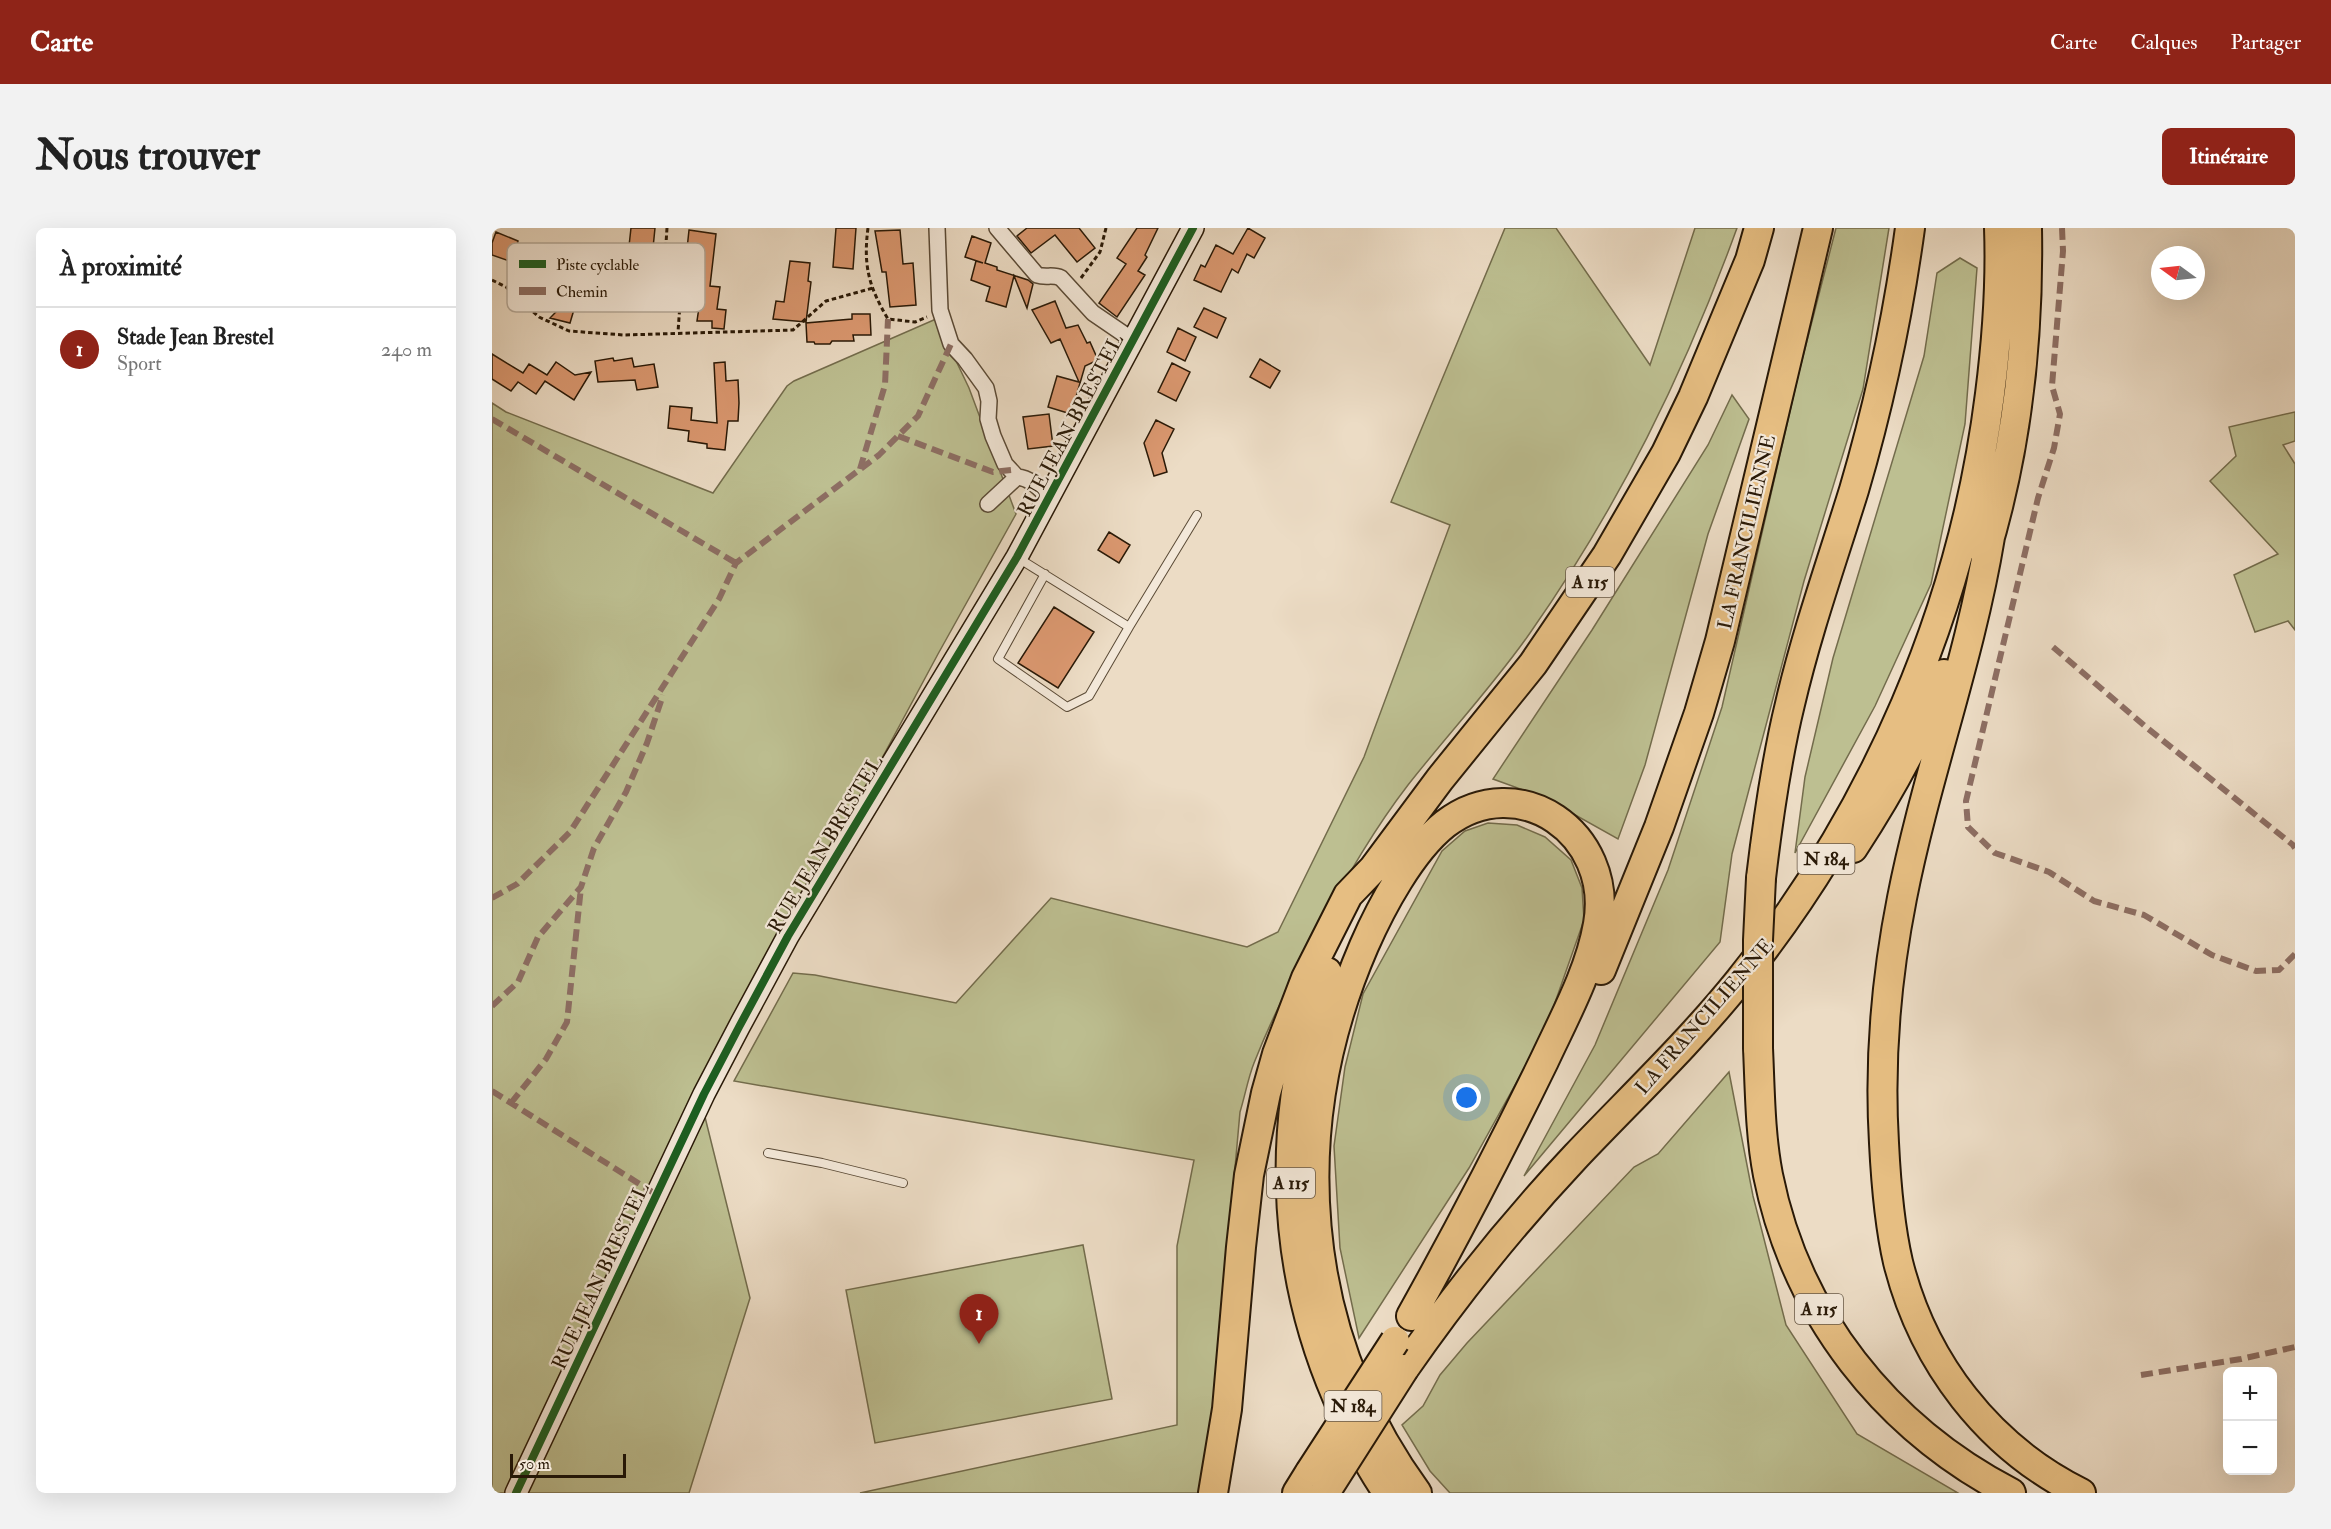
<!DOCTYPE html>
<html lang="fr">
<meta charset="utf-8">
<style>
:root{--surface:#fff;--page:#f2f2f2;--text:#222;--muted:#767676;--line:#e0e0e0;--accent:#8f2418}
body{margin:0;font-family:"IM FELL Double Pica",serif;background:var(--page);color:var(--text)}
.controls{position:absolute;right:18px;bottom:18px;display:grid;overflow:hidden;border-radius:9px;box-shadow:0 6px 24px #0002}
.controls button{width:54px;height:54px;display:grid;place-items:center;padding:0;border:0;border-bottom:2px solid var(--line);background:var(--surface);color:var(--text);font:30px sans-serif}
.compass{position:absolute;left:1659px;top:18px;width:54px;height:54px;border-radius:50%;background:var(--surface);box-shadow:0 6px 24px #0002;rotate:285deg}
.scale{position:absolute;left:18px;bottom:15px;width:116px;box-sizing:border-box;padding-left:6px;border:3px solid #291907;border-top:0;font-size:16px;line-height:21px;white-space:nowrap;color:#291907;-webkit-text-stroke:4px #f3e8d9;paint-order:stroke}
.you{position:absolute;left:975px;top:870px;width:21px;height:21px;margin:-15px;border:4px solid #fff;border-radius:50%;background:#1a73e8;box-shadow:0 0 0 9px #1a73e833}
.badge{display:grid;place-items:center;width:39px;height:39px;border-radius:50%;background:var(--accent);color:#fff;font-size:20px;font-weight:700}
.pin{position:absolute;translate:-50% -50px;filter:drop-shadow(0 2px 3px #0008)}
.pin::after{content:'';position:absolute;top:32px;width:21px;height:18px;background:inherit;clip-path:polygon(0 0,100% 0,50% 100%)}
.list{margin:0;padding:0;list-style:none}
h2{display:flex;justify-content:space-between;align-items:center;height:78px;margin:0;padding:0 24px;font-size:26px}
h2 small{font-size:20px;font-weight:400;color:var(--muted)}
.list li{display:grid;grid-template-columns:39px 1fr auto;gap:18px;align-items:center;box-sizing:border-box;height:84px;padding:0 24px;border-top:2px solid var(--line)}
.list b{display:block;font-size:22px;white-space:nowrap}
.list p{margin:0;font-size:20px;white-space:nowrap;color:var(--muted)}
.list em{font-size:20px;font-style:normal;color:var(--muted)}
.map{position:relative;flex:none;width:1803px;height:1265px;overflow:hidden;border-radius:9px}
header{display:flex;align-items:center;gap:36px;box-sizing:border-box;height:84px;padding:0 30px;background:var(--accent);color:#fff}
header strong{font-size:28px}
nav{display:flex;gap:33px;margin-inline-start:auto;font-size:21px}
.intro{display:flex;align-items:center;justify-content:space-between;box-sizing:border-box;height:144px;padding:0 36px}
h1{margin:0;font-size:42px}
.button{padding:15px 27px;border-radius:9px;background:var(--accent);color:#fff;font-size:21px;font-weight:700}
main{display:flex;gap:36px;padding:0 36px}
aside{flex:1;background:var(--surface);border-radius:9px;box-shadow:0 6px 24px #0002}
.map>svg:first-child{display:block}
.green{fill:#bdbf91;stroke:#736c4c;stroke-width:1.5}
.building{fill:#db9870;stroke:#291907;stroke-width:1.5}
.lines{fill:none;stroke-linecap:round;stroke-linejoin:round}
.lane-casing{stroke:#5a4a36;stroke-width:10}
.street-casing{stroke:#5a4a36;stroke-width:18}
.secondary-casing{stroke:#291907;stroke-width:24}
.highway-casing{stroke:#291907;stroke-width:32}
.path{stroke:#291907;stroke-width:3;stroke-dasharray:4.5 3;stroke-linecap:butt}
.lane{stroke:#f3e8d9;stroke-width:8}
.street{stroke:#f3e8d9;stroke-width:15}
.secondary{stroke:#f3e8d9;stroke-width:21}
.highway{stroke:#e6be82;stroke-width:28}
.highway-bridge-casing{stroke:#291907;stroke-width:32;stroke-linecap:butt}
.highway-bridge{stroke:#e6be82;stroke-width:28}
.quiet{stroke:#8d6e63;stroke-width:6;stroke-dasharray:12 6;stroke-linecap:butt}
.cycleway-casing{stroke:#f3e8d9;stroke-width:11}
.cycleway{stroke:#1b5e20;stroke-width:8}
.labels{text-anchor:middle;stroke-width:4.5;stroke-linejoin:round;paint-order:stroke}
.shield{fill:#f3e8d9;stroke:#665746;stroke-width:1.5}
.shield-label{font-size:18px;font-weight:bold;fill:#291907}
.street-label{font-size:20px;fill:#291907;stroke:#f3e8d9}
.key{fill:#f3e8d9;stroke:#b6aa9a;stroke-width:1.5}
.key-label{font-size:16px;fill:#291907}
</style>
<header>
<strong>Carte</strong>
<nav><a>Carte</a><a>Calques</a><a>Partager</a></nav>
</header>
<div class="intro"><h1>Nous trouver</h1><a class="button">Itinéraire</a></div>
<main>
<aside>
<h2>À proximité<small></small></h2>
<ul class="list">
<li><span class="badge">1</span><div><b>Stade Jean Brestel</b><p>Sport</p></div><em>240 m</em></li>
</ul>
</aside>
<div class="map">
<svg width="1803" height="1265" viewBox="0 0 1803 1265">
<rect width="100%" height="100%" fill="#ecdcc5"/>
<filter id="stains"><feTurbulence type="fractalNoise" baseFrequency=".00333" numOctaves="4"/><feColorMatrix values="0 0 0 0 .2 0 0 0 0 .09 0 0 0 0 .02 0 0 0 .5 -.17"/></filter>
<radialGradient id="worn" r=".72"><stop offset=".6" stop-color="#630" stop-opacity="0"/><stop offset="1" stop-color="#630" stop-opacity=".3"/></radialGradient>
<path class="green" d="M1013,0H1064L1158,137L1203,0H1245C1192,146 1127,278 1038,405C1001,458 956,506 916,557C879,605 850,656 822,710C800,750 779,792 762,835C756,850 753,868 748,884L718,1218L708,1265H368L685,1197V1018L702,932L242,853L301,745L323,747L464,775L559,670L755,719L786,704L872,529L958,297L899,274Z
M1344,0H1397L1371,161L1312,353L1240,626L1228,714L1032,948L1103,817L1176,642L1230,479L1307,144Z
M1468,30L1485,40L1473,196L1439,356L1383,478L1303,625L1313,549L1341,430L1432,128L1445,45Z
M444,91L477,160L524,286L446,426L208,869L258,1070L197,1265H0V175L14,184L221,265L295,158L302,153Z
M1240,167L1257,191L1216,306L1153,537L1126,611L1053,570L1001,551L1100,402L1216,217Z
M1803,184V213L1791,217L1803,236V402L1796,393L1763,404L1742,347L1786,326L1718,253L1744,228L1737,199Z
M996,595L1025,597L1053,609L1079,632L1090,660L1092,692L1053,803L977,940L867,1110L848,1020L842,918L853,839L871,766L950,623L973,603Z
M1237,844L1261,968L1294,1097L1365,1206L1466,1265H958L938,1243L910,1197L931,1178L948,1147L975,1115L1142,939L1166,926Z
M591,1017L620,1171L383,1215L354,1062Z"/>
<path class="building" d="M139,0H163L161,20L137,18Z
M344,0H364L361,41L341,39Z
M535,0H587L603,20L585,34L563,7L539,25L525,8Z
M645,0H666L653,27L655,29L646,43L653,47L625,89L607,75L634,36L625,30Z
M756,0L773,10L762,30L755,26L746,45L740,41L729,64L702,52L709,37L713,39L724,17L741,26Z
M197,2L224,6L218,58L228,59L225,81L234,82L232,101L220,100V93H205L209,66L195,64L198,41L193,40Z
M408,2L411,36L421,35L424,77L398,79L394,44H390L383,3Z
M4,4L26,13L24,22L31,24L30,28L51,34L50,39L68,44L62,68L42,62L44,56L23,50L25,40H22L23,35L0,27V15Z
M480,8L499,15L493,35L505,39V42L536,52L541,56L535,80L522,48L514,79L494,73L498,59L479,52L484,33L491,35L473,29Z
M117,16L130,31L119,42L127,52L97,79L86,68L78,95L58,90L111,36L104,29Z
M298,33L318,35L316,53L319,54L314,94L281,91L284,73L292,74Z
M563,73L574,100L586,97L595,115L598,114L606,132L593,138L579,186L556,179L565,148L587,154L568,111L559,115L540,82Z
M712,80L734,90L725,110L702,99Z
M360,86H378L379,107H361L362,113H340L338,116H323L322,114H315L314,95L360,91Z
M686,100L704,109L693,133L675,124Z
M0,126L31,145L37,136L55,147L64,134L83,147L99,144L82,172L53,153L44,166L26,154L19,163L0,151Z
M121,130L122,133L140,130L142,139L162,136L166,159L145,162L143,152L106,154L103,133Z
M768,131L788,143L778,160L758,149Z
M233,134L234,153L246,152L247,175L246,193H236L233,222L215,220V216L196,213L197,203L176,200L178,178L200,180L199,192L225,195L222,135Z
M680,135L698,144L684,173L666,164Z
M557,186L561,218L536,221L531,189Z
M664,192L682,201L670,225L675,244L662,248L652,215Z
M617,304L638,317L627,335L606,322Z
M562,379L602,404L566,460L526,435Z"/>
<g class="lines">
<g class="lane-casing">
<path id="lane" d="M526,330L637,399L597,468L575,479L506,431L553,346
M637,399L705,287
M276,925L330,935L411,955"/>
</g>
<g class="street-casing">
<path id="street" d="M445,0L448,82L459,116L473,131L494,160L497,173L496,191L501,208L513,236L525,249
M505,0L545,47C554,50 561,46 569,50L601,85L642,113
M496,276L525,249C539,250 548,261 557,270"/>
</g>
<g class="secondary-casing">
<path id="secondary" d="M24,1265L212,866L247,799L296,708L525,329L701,0"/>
</g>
<g class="highway-casing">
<path id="highway" d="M1498,309C1478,431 1434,548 1410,670C1394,751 1387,832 1392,915C1394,955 1397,995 1406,1034C1431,1134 1496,1219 1589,1265
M1493,326C1525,221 1537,110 1535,0
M1361,620C1397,565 1429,509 1452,446
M1269,650C1276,591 1284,533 1298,476C1315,403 1340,333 1362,262C1387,177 1406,88 1418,0
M1109,742L1167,599L1207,485L1228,413L1326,0
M835,744C783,881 787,1035 845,1169C859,1202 875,1236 896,1265
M1266,820C1268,863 1268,906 1276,947C1304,1087 1394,1200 1519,1265
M919,1088C966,1004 1010,919 1052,833C1072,790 1098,743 1106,696C1122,606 1027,539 953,596C919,623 889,679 872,718C793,900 807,1103 925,1265
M912,1141C964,1066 1021,995 1084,928C1139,870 1197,815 1247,753C1383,584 1471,381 1498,166C1505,111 1509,55 1507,0
M721,1265L735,1181L749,1019L757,947L774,865L785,826L814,750L856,667L881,641L948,551L1041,436L1115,327L1174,225L1201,169L1258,32L1267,0
M805,1265L818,1244"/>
</g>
<path class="path" d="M175,0L171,62L188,76L186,104
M376,0C371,38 377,59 396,91L423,94L435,89
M589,50L608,24L614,0
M0,52L14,59L47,89L77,103L132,107L301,102L334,73L381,60"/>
<use href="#lane" class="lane"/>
<use href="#street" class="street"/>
<use href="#secondary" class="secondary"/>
<use href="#highway" class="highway"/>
<g class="highway-bridge-casing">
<path id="highway-bridge" d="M1266,820V712L1269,650
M818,1244L903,1113
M833,1265L912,1141"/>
</g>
<use href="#highway-bridge" class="highway-bridge"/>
<path class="quiet" d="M1570,0L1571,23L1560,158L1568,186L1562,220L1546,270L1474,573L1476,599L1503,625L1557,644L1602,673L1652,687L1720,727L1764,743L1787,742L1803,726
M0,191L244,335
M406,208L501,244L519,242
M368,241L393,157L396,91
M1561,419L1654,499L1801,617L1803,620
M0,670L25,656L78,604L227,371L244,335L387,227L426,188L459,116
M0,778L26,754L46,709L89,659L102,620L134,564L155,515L171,467
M0,863L165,967
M19,875L54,831L75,794L89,659
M1649,1147L1749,1131L1803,1119"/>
<g class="cycleway-casing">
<path id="cycleway" d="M24,1265L212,866L247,799L296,708L525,329L701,0"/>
</g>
<use href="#cycleway" class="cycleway"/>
</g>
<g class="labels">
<g class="shield">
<rect x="1074" y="339" width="48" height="30" rx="4.5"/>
<rect x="1305.5" y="616" width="57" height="30" rx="4.5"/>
<rect x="775" y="940" width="48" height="30" rx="4.5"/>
<rect x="1303" y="1066" width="48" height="30" rx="4.5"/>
<rect x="832.5" y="1163" width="57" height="30" rx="4.5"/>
</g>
<g class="shield-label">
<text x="1098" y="360">A 115</text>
<text x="1334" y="637">N 184</text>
<text x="799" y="961">A 115</text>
<text x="1327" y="1087">A 115</text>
<text x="861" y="1184">N 184</text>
</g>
<g class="street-label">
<text transform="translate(578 197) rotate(-62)" y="7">RUE JEAN BRESTEL</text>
<text transform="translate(1254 304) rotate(-77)" y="7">LA FRANCILIENNE</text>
<text transform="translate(333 616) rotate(-59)" y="7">RUE JEAN BRESTEL</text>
<text transform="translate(1212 788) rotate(-49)" y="7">LA FRANCILIENNE</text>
<text transform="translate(108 1048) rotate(-65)" y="7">RUE JEAN BRESTEL</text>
</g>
</g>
<rect x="15" y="15" width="198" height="69" rx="9" class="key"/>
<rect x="27" y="32" width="27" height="8" fill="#1b5e20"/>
<rect x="27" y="59" width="27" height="8" fill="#8d6e63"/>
<g class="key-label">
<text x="64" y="42">Piste cyclable</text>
<text x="64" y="69">Chemin</text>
</g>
<rect width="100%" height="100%" filter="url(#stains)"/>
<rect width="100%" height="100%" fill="url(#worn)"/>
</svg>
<div class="controls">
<button>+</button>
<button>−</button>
</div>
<svg class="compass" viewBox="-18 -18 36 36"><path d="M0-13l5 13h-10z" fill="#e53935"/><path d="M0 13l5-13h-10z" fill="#767676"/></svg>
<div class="scale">50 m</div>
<div class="you"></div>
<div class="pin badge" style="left:487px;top:1116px">1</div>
</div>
</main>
